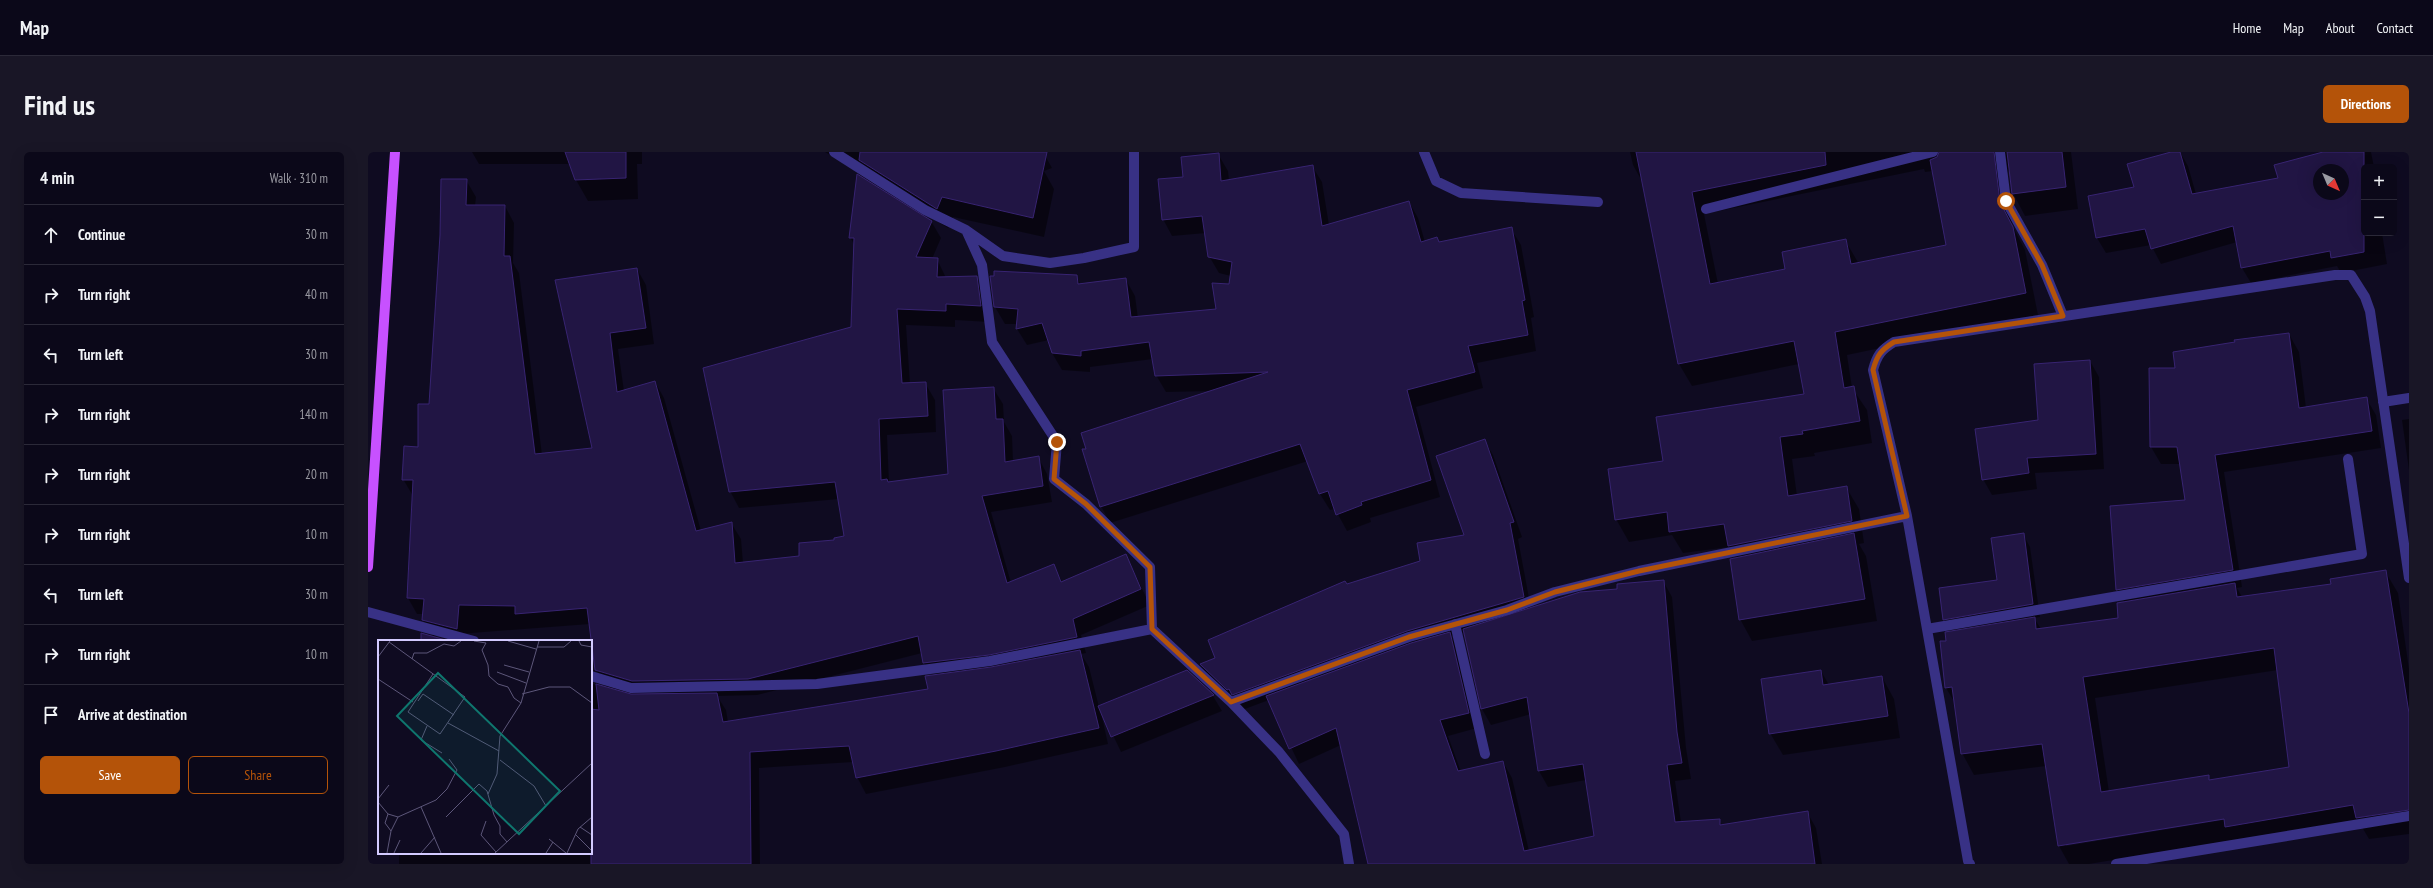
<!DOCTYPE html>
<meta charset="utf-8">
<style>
:root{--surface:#0b0819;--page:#191626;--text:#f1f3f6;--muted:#9a9aa2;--line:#2b2938;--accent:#b45309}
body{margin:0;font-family:"PT Sans Narrow",sans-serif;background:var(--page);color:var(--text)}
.controls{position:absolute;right:12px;top:12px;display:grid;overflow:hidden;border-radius:6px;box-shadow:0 4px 16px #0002}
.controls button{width:36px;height:36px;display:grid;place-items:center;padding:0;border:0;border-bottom:1px solid var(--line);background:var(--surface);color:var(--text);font:20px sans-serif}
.compass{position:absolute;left:1945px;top:12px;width:36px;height:36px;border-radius:50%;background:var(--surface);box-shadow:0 4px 16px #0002;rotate:136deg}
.stop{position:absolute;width:12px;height:12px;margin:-9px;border:3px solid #b45309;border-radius:50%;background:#fff}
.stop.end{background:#b45309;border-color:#fff;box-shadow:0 1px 4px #0008}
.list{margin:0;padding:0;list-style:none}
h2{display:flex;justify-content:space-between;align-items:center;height:52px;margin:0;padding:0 16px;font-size:17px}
h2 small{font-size:13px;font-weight:400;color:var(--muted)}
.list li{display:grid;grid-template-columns:26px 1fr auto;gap:12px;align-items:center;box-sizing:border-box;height:60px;padding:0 16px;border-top:1px solid var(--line)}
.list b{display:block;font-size:15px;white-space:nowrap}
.list em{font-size:13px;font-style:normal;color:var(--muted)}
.actions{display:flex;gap:8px;padding:12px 16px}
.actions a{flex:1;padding:9px 0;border:1px solid var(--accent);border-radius:6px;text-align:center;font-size:14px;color:var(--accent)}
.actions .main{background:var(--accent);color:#fff}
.icon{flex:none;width:22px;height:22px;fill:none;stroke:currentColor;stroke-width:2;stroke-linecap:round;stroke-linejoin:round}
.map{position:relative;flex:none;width:2041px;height:712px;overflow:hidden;border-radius:6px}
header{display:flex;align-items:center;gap:24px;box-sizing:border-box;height:56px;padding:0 20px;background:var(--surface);border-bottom:1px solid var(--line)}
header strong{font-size:19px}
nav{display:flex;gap:22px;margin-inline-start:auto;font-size:14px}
.intro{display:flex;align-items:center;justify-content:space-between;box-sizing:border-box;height:96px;padding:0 24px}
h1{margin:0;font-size:28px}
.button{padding:10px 18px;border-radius:6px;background:var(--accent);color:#fff;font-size:14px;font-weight:700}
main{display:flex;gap:24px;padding:0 24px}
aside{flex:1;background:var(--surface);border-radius:6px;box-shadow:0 4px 16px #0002}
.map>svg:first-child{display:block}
.shadow{fill:#0007;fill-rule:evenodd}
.building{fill:#211544;stroke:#382472;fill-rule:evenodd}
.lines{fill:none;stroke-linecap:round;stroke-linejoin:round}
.minor{stroke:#383185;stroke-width:10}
.primary{stroke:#c751ff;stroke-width:10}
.route{stroke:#b45309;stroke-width:5}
.inset-road{fill:none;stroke:#5d577a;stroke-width:1}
.view{fill:#0f766e;fill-opacity:0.15;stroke:#0f766e;stroke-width:2}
.inset-edge{fill:none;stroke:#d3caff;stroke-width:2}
</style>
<header>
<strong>Map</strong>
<nav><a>Home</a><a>Map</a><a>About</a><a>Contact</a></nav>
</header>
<div class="intro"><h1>Find us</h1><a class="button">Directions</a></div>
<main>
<aside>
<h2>4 min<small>Walk · 310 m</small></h2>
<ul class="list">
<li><svg class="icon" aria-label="ahead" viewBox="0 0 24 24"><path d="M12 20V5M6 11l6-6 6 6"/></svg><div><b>Continue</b></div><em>30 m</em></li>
<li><svg class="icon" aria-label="right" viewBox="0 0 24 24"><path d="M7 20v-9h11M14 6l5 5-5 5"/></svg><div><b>Turn right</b></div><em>40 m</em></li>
<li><svg class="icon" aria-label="left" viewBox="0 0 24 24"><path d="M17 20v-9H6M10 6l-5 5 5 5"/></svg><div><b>Turn left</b></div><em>30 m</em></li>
<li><svg class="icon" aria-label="right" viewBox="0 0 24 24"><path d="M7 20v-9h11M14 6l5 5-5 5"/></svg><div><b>Turn right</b></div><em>140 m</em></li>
<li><svg class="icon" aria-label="right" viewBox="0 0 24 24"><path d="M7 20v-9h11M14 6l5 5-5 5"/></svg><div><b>Turn right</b></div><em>20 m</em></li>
<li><svg class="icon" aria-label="right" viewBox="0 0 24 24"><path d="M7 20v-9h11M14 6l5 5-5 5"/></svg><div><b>Turn right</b></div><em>10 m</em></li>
<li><svg class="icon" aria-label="left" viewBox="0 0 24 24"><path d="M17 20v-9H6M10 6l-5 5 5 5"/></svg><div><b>Turn left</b></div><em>30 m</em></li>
<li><svg class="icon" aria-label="right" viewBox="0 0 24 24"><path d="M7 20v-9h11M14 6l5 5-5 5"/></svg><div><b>Turn right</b></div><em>10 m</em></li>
<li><svg class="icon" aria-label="arrive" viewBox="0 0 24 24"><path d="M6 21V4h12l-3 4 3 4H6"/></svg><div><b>Arrive at destination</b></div></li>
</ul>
<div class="actions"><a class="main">Save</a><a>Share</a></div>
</aside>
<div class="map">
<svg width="2041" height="712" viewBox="0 0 2041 712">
<rect width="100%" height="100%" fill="#0f0b21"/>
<path class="shadow" d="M104,0H274V12H269L270,47L220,49L208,28L203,12H111Z
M457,0H675L684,16L676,19L686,37L676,85L585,65L580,76Z
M1262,0H1703L1710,57L1657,64L1645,41L1641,18L1638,23L1644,73L1657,98L1670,163L1479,203L1484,236L1499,258L1504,291L1446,301L1447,304L1424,307L1429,344L1478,335L1491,357L1496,391L1491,392L1498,404L1509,469L1384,489L1372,467L1368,407L1361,395L1315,401L1304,383L1261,390L1248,367L1296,309L1437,243L1431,212L1324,234L1311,212L1275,31L1265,13ZM1556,17L1557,20L1565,19L1580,94L1491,112L1477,88L1418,118L1350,132L1336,62Z
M1807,0H1812L1820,14L1828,42L1911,27L1959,0H2003L2006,15H1996V81H2014L2019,112L1973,121L1969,114L1883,131L1874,116L1869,90L1793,112L1783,93L1738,101L1729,86L1722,45L1767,36ZM1951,18H1975V42H1951Z
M850,2L860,19L861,28L944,14L954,30L961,73L1041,50L1050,66L1057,90L1072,91L1143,77L1153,93L1166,165L1163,166L1168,199L1109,211L1115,236L1048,255L1072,345L1002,366L1003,370L979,379L967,357L962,358L952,342L940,309L742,371L733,354L719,298L846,239L798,240L788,223L785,207L722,215V220L694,218L684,201L681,188L659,193L649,177L650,172H637L627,155L708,124L713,133L758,128L767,144L770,166L849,157L862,133L863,124L851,121L841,104L838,81L804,84L795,67L816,26Z
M98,28L108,45L107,54H137L146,71L145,111L151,121L174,303L225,297L188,128L269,117L278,133L286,192L250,197L256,239L287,230L296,246L333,379L363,371L373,387L375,411L432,405L477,385L471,347L371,356L362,339L484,176L487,94L482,85L563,69L573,86L564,107H569L578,126L608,125L618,142L621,170L587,168V175L538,173L542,232L557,231L567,248L568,280L519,283L521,331L581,323L625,236L635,252L636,270L644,284L645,309L670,305L679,322L684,350L623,360L643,431L685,413L695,431L758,404L782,453L713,483L718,501L713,502L721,515L731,555L818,519L845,544L854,559L753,600L732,556L740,592L637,615L498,642L489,625L485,610L391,616L392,712H31V701H223V529L225,532L239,537L229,518L222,472L65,484L55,468L56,462H49L40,446L45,344L35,327L51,296L62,252ZM554,501L556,511L564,524L561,538L360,570L358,558L349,544L389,543Z
M1921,182L1931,200L1938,256L1998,246L2008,263L2013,296L1856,320L1874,435L1869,436L1874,445L1964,433L2017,419L2030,441L2041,517V682L2001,687L1994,675L1866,688L1721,712H1701L1691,694L1678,614L1606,623L1594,601L1587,551L1578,536L1579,490L1584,480L1576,467L1630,429L1655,382L1662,395L1672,465L1666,466L1673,477L1751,467L1757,451L1749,437L1818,349L1812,312H1793L1783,295L1808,217ZM1910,518L1922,615L1843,629L1840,624L1741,640L1727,546ZM1861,665V667L1698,694V692Z
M1722,209L1731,225L1736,317L1667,321L1669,337L1624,343L1615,327L1671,269Z
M2041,267V318L2034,268Z
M1116,288L1125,303L1154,385L1150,387L1163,457L1295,429L1304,445L1318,596L1323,627L1307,629L1313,670L1351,668L1355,674L1439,660L1448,676L1454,712H1001L973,593L931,612L901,548L874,558L842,528L833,513L849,506L979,433L1053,409L1098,384ZM1097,480L1114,557L1123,573L1163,562L1171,619L1180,635L1218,628L1227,685L1161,699L1144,626L1135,610L1093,620L1080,584L1109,576L1091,497L1083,484Z
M1453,519L1461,533L1514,525L1526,547L1532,586L1415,603L1402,581Z"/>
<path class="building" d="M197,0H258V26L207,28Z
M492,0H679L665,66L574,45L569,57L491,8Z
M1268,0H1457L1458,13L1324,40L1342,132L1417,117L1414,100L1478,87L1483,112L1578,93L1562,8L1569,5L1571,0H1626L1632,50L1645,75L1658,141L1467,180L1476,236L1486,234L1492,269L1434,279L1435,282L1412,285L1420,344L1479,334L1484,369L1360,394L1356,372L1301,380L1299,360L1247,368L1240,317L1295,309L1288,265L1436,242L1426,189L1310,212Z
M1639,0H1694L1698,35L1644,42Z
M1803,0H1812L1824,42L1910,26L1906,13L1955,0H1996V100L1963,106L1962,99L1873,116L1865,74L1783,97L1777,77L1728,86L1720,44L1766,35L1759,12ZM1951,18H1975V42H1951Z
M851,1L853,29L945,13L954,74L1041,49L1053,90L1069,85L1071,90L1144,75L1157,148L1154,149L1160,183L1100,194L1107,220L1039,238L1063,328L993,350L994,353L968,363L960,339L951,342L932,292L732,355L714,297H718L713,281L900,220L787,224L781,190L713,199V204L684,201L674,171L648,177L650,157L626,155L622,124H626V119L709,123L710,132L758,126L763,165L848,157L844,131L861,132L864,110L840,105L834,64L794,68L790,27L815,25L813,5Z
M489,22L564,69L548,105L570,106L569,125L609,124L613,154L578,152V159L529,157L534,231L558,230L560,264L511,267L513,328L519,327L520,330L580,322L575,238L626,235L628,267H635L637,310L671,304L675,334L614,344L639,431L686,412L693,430L758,402L773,437L705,467L709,485L621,503L555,511L550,484L380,527L264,529L227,518L219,456L147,462V454L91,453L89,477L54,468L56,447L39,446L45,328H34L36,294L50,295V252H61L72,83L73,27H99L98,53H137L136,104H142L167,302L224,296L187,128L269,116L278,176L242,181L249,240L287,229L328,379L364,370L367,411L431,404V391L466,388V386L476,384L467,330L361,340L335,216L483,175L486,86H481Z
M1921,181L1931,256L1999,245L2004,279L1847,303L1865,418L1748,438L1742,354L1817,348L1809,295H1782L1781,216H1807L1805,200L1867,190L1866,188Z
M1722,208L1728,302L1659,306L1661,321L1614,328L1607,277L1670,268L1666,212Z
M1117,287L1146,370L1142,371L1156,445L1039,479L864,543L861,537L859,538L832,512L847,506L840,488L977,429L979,432L1052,409L1049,391L1096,383L1068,304Z
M1486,381L1497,447L1371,468L1362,407Z
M1656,381L1665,452L1575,468L1571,436L1629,428L1623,386Z
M2018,418L2041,561V658L1988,666L1985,653L1857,675L1856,667L1690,694L1674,592L1593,602L1584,535L1577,536L1572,489H1578L1577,480L1667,465L1668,477L1750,466L1749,451L1867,431L1869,445L1963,432L1962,427ZM1906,496L1921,615L1841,628V623L1733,640L1715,525Z
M1296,428L1309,580L1314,611L1299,613L1307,670L1352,667V673L1440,659L1447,712H1000L968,576L921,597L898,544L1043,491L1082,480L1101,561L1072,568L1090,619L1135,609L1156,699L1226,684L1215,612L1170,619L1159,545L1113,557L1095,477L1212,440L1249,437V432Z
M53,481L81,489H53Z
M712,498L731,576L628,599L488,626L481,594L382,600L383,712H223V557L231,558L228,532L263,542L349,541L355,570L560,537L557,524L623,515Z
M819,518L846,543L743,585L730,554Z
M1453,518L1455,533L1514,524L1520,564L1401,582L1393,527Z"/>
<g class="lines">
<path class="minor" d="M466,0L557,58L598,78L635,104L682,111L716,106L766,95V0
M1056,0L1068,29L1093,41L1230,50
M1632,0L1638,49L1674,113L1695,164
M1338,57L1565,0
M598,78L614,113L624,190L689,290L686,327L718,352L782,415L784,477L863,550L911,600L976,682L981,712
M2015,250L2041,246
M0,460L106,489
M1087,472L1117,602
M1559,477L1994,402L1980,307
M223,524L263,536L449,532L622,509L784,477
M863,550L1041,485L1139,458L1187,440L1271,419L1539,364
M1602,712L1600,709L1539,364L1505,218C1509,203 1513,198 1526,190L1967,123H1983L1997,145L2002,159L2041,426
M1748,712L2041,664"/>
<path class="primary" d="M0,415L27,0"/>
</g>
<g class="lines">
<path class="route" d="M689,290L686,327L718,352L782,415L784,477L863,550L1041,485L1139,458L1187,440L1271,419L1539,364L1505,218C1509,203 1513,198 1526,190L1695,164L1674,113L1638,49"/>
</g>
<g transform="translate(10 488)">
<rect width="214" height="214" fill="#0f0b21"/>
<path class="inset-road" d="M96,1L108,3L104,10L110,25L111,36L120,44L130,47L136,58L143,63M130,1L158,9M201,1L203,5L214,7M11,2L87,57L62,94L30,72L55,34M159,7H186L193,1M0,17L12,1M34,19L36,13H49L66,4L76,6L83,1M126,25L151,32M119,32L148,43M0,39L35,62M144,54L171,47H192L214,63M40,61L45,54L76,75M70,83L121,111M49,86L43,100L64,113M122,120L156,146L168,166M110,154L119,134L122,96L143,63L161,1M0,159L11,145M0,162L10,174L20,177L13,191L9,213M43,167L63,213M10,174L7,183L13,191M20,177L58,160L69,149L79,130L71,119M68,177L101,144L109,151L116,175L122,186V194L129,202M108,181L103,195L118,212M202,187L214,195M197,194L214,211M171,199L188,213M16,213L22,200M43,213L57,197M117,213L214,123M168,213L175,202M189,213L200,189L214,177"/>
<path class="view" d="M60,33L182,151L141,194L19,76Z"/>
<rect width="214" height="214" class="inset-edge"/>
</g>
</svg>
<div class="controls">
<button>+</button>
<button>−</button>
</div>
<svg class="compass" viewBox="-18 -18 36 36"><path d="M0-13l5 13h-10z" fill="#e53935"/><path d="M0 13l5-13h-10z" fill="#9a9aa2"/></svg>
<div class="stop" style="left:1638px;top:49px"></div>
<div class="stop end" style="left:689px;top:290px"></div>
</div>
</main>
